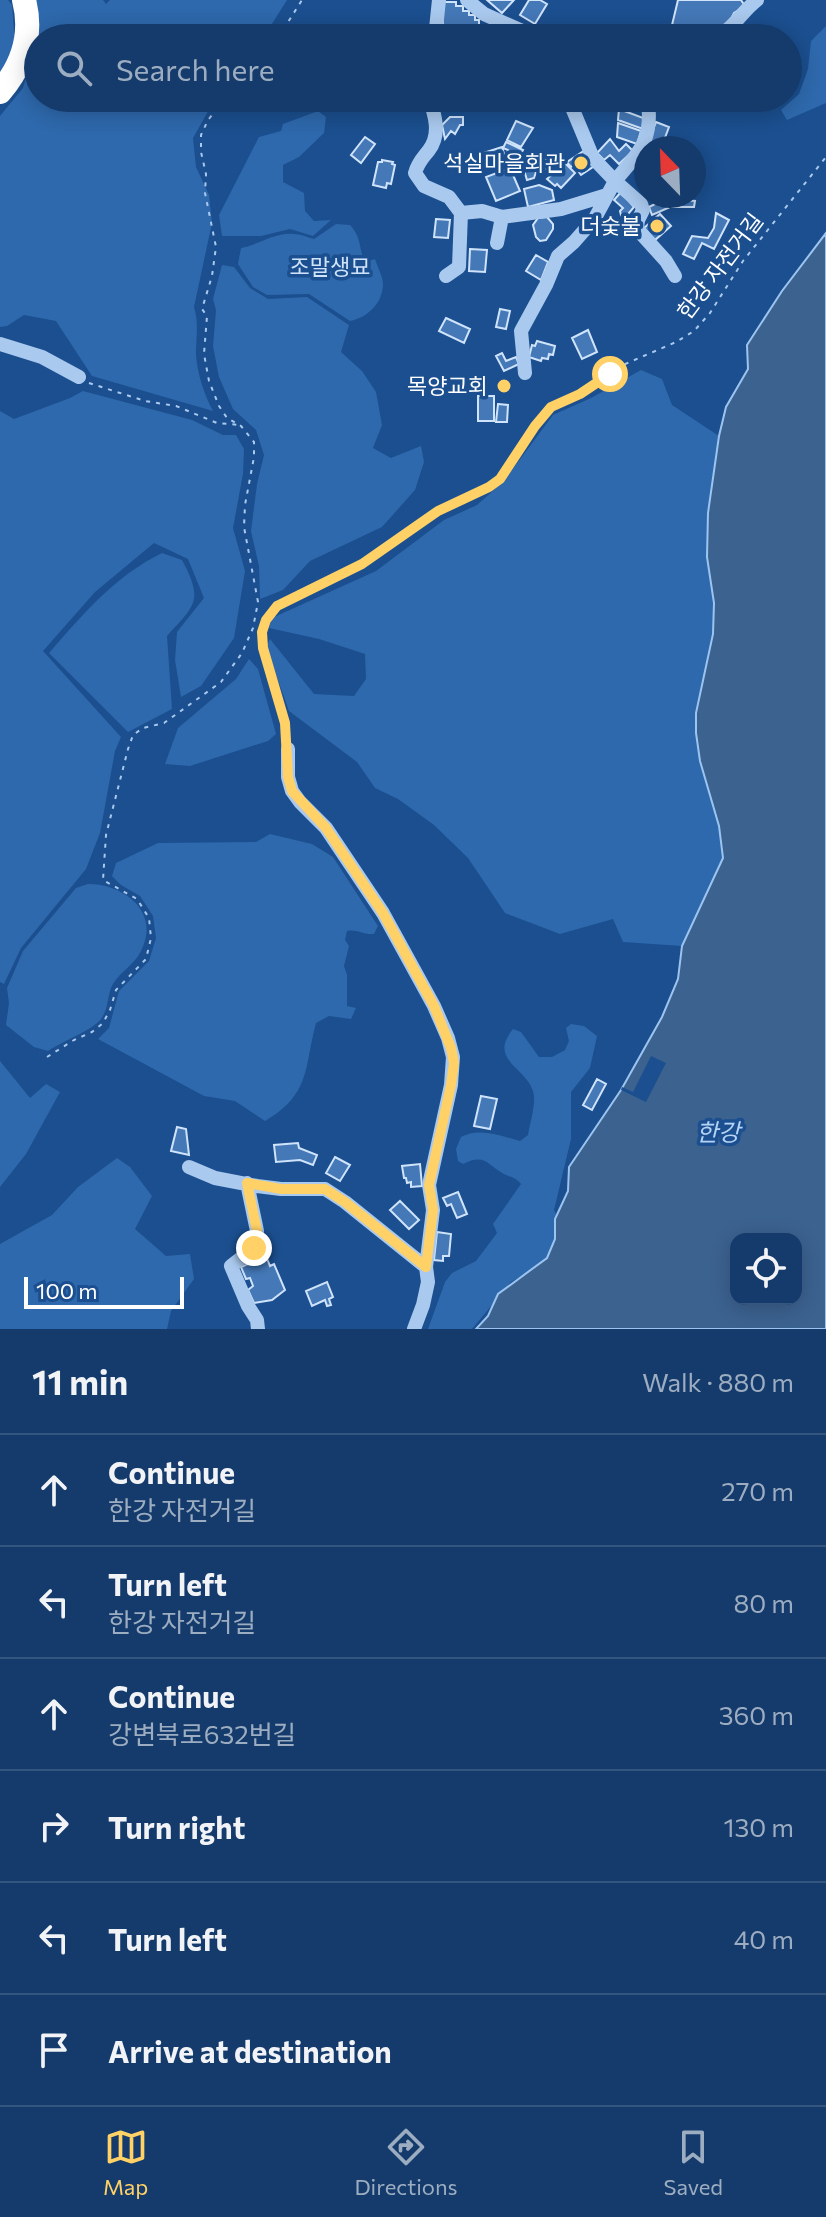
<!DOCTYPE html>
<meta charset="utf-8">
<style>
:root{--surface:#143b6b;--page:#1d4271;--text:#f1f3f6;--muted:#9dadc1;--line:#33557e;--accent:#ffd166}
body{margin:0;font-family:Commissioner,"Noto Sans KR",sans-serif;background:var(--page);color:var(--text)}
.controls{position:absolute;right:24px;bottom:24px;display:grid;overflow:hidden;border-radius:16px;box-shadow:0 4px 20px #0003}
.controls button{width:72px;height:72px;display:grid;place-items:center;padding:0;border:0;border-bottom:2px solid var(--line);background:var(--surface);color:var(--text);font:40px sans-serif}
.compass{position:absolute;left:634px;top:136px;width:72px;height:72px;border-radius:50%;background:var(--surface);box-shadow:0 4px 20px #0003;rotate:337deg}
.scale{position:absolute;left:24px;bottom:20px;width:160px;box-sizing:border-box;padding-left:8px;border:4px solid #fff;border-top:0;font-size:22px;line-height:28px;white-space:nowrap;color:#fff;-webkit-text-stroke:6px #1b4f8f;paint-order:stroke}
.stop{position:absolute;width:24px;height:24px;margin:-18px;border:6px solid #ffd166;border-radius:50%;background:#fff}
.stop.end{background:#ffd166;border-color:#fff;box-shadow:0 2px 8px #0008}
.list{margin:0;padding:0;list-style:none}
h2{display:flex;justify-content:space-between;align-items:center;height:104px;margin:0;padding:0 32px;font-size:34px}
h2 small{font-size:26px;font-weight:400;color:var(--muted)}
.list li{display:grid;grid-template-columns:52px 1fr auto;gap:24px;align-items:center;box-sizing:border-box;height:112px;padding:0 32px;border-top:2px solid var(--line)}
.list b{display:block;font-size:30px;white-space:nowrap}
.list p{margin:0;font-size:26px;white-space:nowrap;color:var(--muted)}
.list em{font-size:26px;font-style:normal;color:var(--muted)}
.icon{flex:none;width:44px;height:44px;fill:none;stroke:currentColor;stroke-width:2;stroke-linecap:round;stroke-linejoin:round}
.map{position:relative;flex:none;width:826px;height:1329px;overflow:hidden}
.search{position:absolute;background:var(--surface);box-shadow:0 4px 20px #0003;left:24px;right:24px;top:24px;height:88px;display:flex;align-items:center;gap:20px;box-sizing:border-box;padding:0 28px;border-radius:44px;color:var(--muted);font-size:30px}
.sheet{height:776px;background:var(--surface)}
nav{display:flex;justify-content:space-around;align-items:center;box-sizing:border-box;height:112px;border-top:2px solid var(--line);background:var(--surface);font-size:22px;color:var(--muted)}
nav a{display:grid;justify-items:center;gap:4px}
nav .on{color:var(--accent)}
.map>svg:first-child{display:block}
.green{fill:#2e69ad}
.water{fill:#3c6290;stroke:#9cc4f0;stroke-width:2;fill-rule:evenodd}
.pier{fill:#1b4f8f}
.building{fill:#4478b7;stroke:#cfe3fa;stroke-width:2}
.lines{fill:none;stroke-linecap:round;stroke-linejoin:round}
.path{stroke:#a9c9ee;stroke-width:2;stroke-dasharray:4 6;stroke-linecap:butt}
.minor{stroke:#a9c9ee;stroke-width:14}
.highway{stroke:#fff;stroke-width:24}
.route{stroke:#ffd166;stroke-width:10}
.poi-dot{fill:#ffd166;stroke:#1b4f8f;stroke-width:3}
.labels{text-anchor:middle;stroke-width:7;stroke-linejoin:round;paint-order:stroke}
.poi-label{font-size:22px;fill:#fff;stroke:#1b4f8f;text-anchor:end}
.street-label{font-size:22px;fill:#fff;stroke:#1b4f8f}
.park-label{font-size:22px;fill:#cfe3fa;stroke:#1b4f8f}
.water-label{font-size:24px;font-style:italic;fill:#b5d3f5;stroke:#1b4f8f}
</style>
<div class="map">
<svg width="826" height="1329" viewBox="0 0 826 1329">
<rect width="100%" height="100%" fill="#1b4f8f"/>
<path class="green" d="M0,0H8L12,5L15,44L0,79Z
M31,0H103L106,4L110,0H287L263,38H38V98H204L210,108L193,138L196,167L209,195L212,223L194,307C199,323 196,337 196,354C197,373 204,394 213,411L92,376L56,321L24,315L7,326L0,327V116L23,88L34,50Z
M826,26V103L787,120L781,110L799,94L808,69L811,41Z
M318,111L326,117L324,133L299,157L283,165V182L304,193L305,211L314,221L331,220L313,236L290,229L261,236H222L219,215L259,137L281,131L283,124Z
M336,224L350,225C362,238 358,246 365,262L375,259C377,266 383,277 383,284C383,303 367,318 350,321L309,294L267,295L253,287L238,264L241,248C258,245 275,232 294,234C300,234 307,237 314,239Z
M222,265L234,267L250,288L268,299L307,297L349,325L341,352L362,371L376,392L382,425L373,448L391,458L421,446L424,462L415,490L382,527L310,561L283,590L260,599L259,566L251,531L257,484L264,455L256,430L233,409L219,377L213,346L216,310L213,299Z
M641,370L662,379L672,405L719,436L708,513L707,557L714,603L713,634L696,713V733L700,761L719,826L723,857L682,946L623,942L613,919L560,934L505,913L468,858L434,825L398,799L375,788L357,762L289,711L266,647L270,639L314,694L354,696L366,679L365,654L319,639L269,628L272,618L376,571L444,520L477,505L504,481L553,415L591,398Z
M83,391L192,420L223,435H236L244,449L243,474L233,528L245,571L234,638L201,686L181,697L175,660L177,632L204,598L188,559L154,543L95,592L43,651L121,737L115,751L100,833L86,869L21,948L4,984L0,982V411L14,419L70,398Z
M162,553L182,560C204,601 195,605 167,636L172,709L128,732L49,653C83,614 115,576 162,553Z
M249,659L258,669L276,734L268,741L190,766L165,764L178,728L236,679Z
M270,834L312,844L333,857L378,926L374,934C363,935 357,929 347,931L345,940L349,946L344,966L347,975V1006L356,1008L351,1019L329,1016L316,1023C304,1068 311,1094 265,1121L235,1101L204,1096L98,1039L109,1028L119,991L149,961L156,938L153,916L140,896L121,885L112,876L116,863L158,843L256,842Z
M88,884C124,884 161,912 141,951C135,964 120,972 113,984C107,994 109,1009 101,1019C93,1030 61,1042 48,1051L34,1047L6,1025L9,1003L7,988L23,951L76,888Z
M571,1024L584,1026L597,1036L590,1068L571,1092V1139L554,1210L564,1230L551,1259L511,1282L472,1329H428L445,1282L452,1273L476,1261L497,1233L493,1224L521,1184C515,1177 512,1178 504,1174C487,1165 485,1153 463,1164L458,1161L456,1149L461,1137C479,1127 501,1136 520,1141L528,1135C530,1123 535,1107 534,1096C531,1068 486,1062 513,1029L521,1032L539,1057H552L565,1050L569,1041L566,1028Z
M0,1061L30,1098L46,1084L60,1092L26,1154L0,1187Z
M117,1158L130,1167L152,1196L135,1229L166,1256L190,1254L194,1279L171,1311L167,1329H0V1244L52,1215L78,1187Z"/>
<path class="water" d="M826,233V1329H476L488,1316L498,1294L547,1258L555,1239V1219L568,1191L569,1167L621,1090L662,1017L678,979L682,946L723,858L719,826L700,761L696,733V713L713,634L714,603L707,557L708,513L719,436L726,407L748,369L747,345L782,291ZM736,1239H796V1299H736Z"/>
<path class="pier" d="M651,1056L666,1063L646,1102L621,1090L622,1087L633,1092Z"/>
<path class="building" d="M487,0H514L502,13Z
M529,0H540L547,4L535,24L520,15Z
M678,0H741L745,6L734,13L730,21L715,30L700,27L680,38L672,25Z
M442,2H456V6H463V11H469V15H475V20H479V26L443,27Z
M472,30V33L483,32V38H444L443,32Z
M619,109L646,119L643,129L618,120Z
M450,117H463V125H460L455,134L451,131L445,139L442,125Z
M516,121L533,128L521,147L507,140Z
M656,122L669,127L661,148L647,144Z
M618,123L641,131L637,144L617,137Z
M365,137L375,144L361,163L351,155Z
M610,139L619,151L626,144L633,151L619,164L610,155L604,160L597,153Z
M506,142L523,150L518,159L507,154L508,150L503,148Z
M502,147L507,164L490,168L480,154Z
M585,150L596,165L581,175L574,165L571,167L567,162Z
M551,157L554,166L536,172L534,178L527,180L523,167Z
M382,160L393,162L392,164L395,165L391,184L387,183L386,188L373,185L378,162H382Z
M565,163L575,173L561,188L557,184L555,186L547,179Z
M510,168L520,191L496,201L486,177Z
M539,185L552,190L554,200L528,207L524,189Z
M621,192L634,207L624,219L621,215L620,211L623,208L614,200Z
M683,200L695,201L694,207H670L652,215L649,207L659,202L660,205L668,201Z
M716,213L729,220L714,249L702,243L694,259L683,254L692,236L708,238L714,228Z
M660,214L671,226L655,240L644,228Z
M547,217L553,224V229L546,240L540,241L536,237L533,225L538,218Z
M436,219L450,220L448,238L434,237Z
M470,249L487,250L485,272L469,271Z
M536,255L548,262L541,280L526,271Z
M500,309L510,311L506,329L496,327Z
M446,318L470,329L464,343L439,331Z
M588,330L597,352L582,359L572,338Z
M537,341L555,346L553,355L549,354L548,359L542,358L541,361L529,357L532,345L535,346Z
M502,353L506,361L516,357L519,364L504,371L496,356Z
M478,396H494V421H478Z
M498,404L508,405L507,422H496Z
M597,1079L606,1084L592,1110L583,1105Z
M481,1096L497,1099L490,1129L474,1126Z
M177,1127L186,1129L189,1155L171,1151Z
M298,1143L299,1148L317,1155L313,1165L300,1160L276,1162L274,1145Z
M335,1157L350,1165L340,1181L326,1173Z
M420,1164L422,1186L411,1187V1182L407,1183L406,1178H404L402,1166Z
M458,1192L467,1214L457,1218L451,1204L447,1206L443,1198Z
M400,1201L419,1220L409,1229L390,1210Z
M437,1232L451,1234L449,1256H443V1261L434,1260Z
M266,1256L270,1266L274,1264L285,1290L272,1300L254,1303L248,1290L253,1286L250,1278L246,1279L241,1267Z
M327,1282L333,1297L329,1299L331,1305L327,1306L325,1300L312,1306L306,1291Z"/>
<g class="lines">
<path class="path" d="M278,38L302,0
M89,383L145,401L176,406L217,423L240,425
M287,737L285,723L262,639V632L266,620L277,606L362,564L438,511L489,487L500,479L535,426L551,407L580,394L623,365L676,342L694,331L710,313L743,261L826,157
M47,1057L74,1040L92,1032L103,1023L110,1010L116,990L146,959L151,938L149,918L137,899L103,880L106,835L128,749L133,735L143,728L164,723L221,682L242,653L253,628L258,602L244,527L245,505L254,457V442L241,426L227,418L219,406L209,381L204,354L207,316L202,309L212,276L216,247L205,193L206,174L201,152V135L208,120L226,98"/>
<path class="minor" d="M467,0L484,14L538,38
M435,38L439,0
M713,38C733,31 740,13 757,0
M429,98C435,115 441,134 429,150C423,158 418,162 415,173L424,186L449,197L461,213L482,211L502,217L561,209L607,195
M648,102C653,142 638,153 615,181L641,204L643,210L638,220L637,229L666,261L675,276
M497,243L502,217
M446,276L459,267L461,213
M0,344L42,357L79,377
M525,373L521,331L546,285L558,256L574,242L595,218L615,181L593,158L568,98
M288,749V777L292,791L300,802L326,828L383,913L434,1006L448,1038L453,1057L451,1085L429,1185L433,1210L426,1267L428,1282L423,1305L414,1329
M189,1167L215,1178L257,1186L281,1189H325L345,1202L426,1267
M247,1183L257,1231L254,1248L231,1266L248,1306L257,1320L258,1329"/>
<path class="highway" d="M0,92C23,65 33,35 24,0"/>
</g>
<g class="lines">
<path class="route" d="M254,1248L257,1231L247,1183L281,1189H325L345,1202L426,1267L433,1210L429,1185L451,1085L454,1063L451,1048L434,1006L383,913L326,828L292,791L288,777L285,723L263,648L262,632L266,620L277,606L362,564L438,511L489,487L500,479L535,426L551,407L580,394L610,374"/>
</g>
<g class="poi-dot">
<circle cx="581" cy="163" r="8"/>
<circle cx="657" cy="226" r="8"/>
<circle cx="504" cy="386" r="8"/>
</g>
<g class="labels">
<g class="poi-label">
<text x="565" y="171">석실마을회관</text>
<text x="641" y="234">더숯불</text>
<text x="488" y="394">목양교회</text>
</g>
<g class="street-label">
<text transform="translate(720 266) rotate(-53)" y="8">한강 자전거길</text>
</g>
<g class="park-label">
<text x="330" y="275">조말생묘</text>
</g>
<g class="water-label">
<text x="718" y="1141">한강</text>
</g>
</g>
</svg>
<div class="controls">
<button><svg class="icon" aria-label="locate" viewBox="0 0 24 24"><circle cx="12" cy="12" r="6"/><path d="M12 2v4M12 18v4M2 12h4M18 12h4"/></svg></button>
</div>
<svg class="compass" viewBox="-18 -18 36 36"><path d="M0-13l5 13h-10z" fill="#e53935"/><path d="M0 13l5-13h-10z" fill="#9dadc1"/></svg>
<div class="scale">100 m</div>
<div class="stop" style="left:610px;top:374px"></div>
<div class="stop end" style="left:254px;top:1248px"></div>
<div class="search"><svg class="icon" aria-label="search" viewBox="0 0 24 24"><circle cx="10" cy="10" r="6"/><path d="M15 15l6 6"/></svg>Search here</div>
</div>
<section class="sheet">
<h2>11 min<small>Walk · 880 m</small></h2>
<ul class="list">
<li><svg class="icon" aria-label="ahead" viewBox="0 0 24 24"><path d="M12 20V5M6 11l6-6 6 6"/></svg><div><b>Continue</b><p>한강 자전거길</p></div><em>270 m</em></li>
<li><svg class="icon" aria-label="left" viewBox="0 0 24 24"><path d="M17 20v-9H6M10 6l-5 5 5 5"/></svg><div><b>Turn left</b><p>한강 자전거길</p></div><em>80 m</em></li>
<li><svg class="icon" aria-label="ahead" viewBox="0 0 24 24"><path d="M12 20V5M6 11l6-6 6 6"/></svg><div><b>Continue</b><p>강변북로632번길</p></div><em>360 m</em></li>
<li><svg class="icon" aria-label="right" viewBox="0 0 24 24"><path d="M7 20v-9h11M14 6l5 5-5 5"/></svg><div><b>Turn right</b></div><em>130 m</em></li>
<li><svg class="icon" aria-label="left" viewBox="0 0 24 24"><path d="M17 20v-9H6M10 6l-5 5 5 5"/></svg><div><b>Turn left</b></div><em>40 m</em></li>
<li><svg class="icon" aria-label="arrive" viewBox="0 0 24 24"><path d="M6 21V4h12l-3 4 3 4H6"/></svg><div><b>Arrive at destination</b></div></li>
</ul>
</section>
<nav>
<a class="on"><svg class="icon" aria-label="map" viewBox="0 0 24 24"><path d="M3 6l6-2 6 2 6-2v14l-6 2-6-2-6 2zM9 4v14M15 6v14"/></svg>Map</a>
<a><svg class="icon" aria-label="directions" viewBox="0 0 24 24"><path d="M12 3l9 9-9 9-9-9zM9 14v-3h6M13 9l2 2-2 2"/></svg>Directions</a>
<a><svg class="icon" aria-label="saved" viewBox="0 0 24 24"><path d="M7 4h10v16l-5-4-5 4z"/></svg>Saved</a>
</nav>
